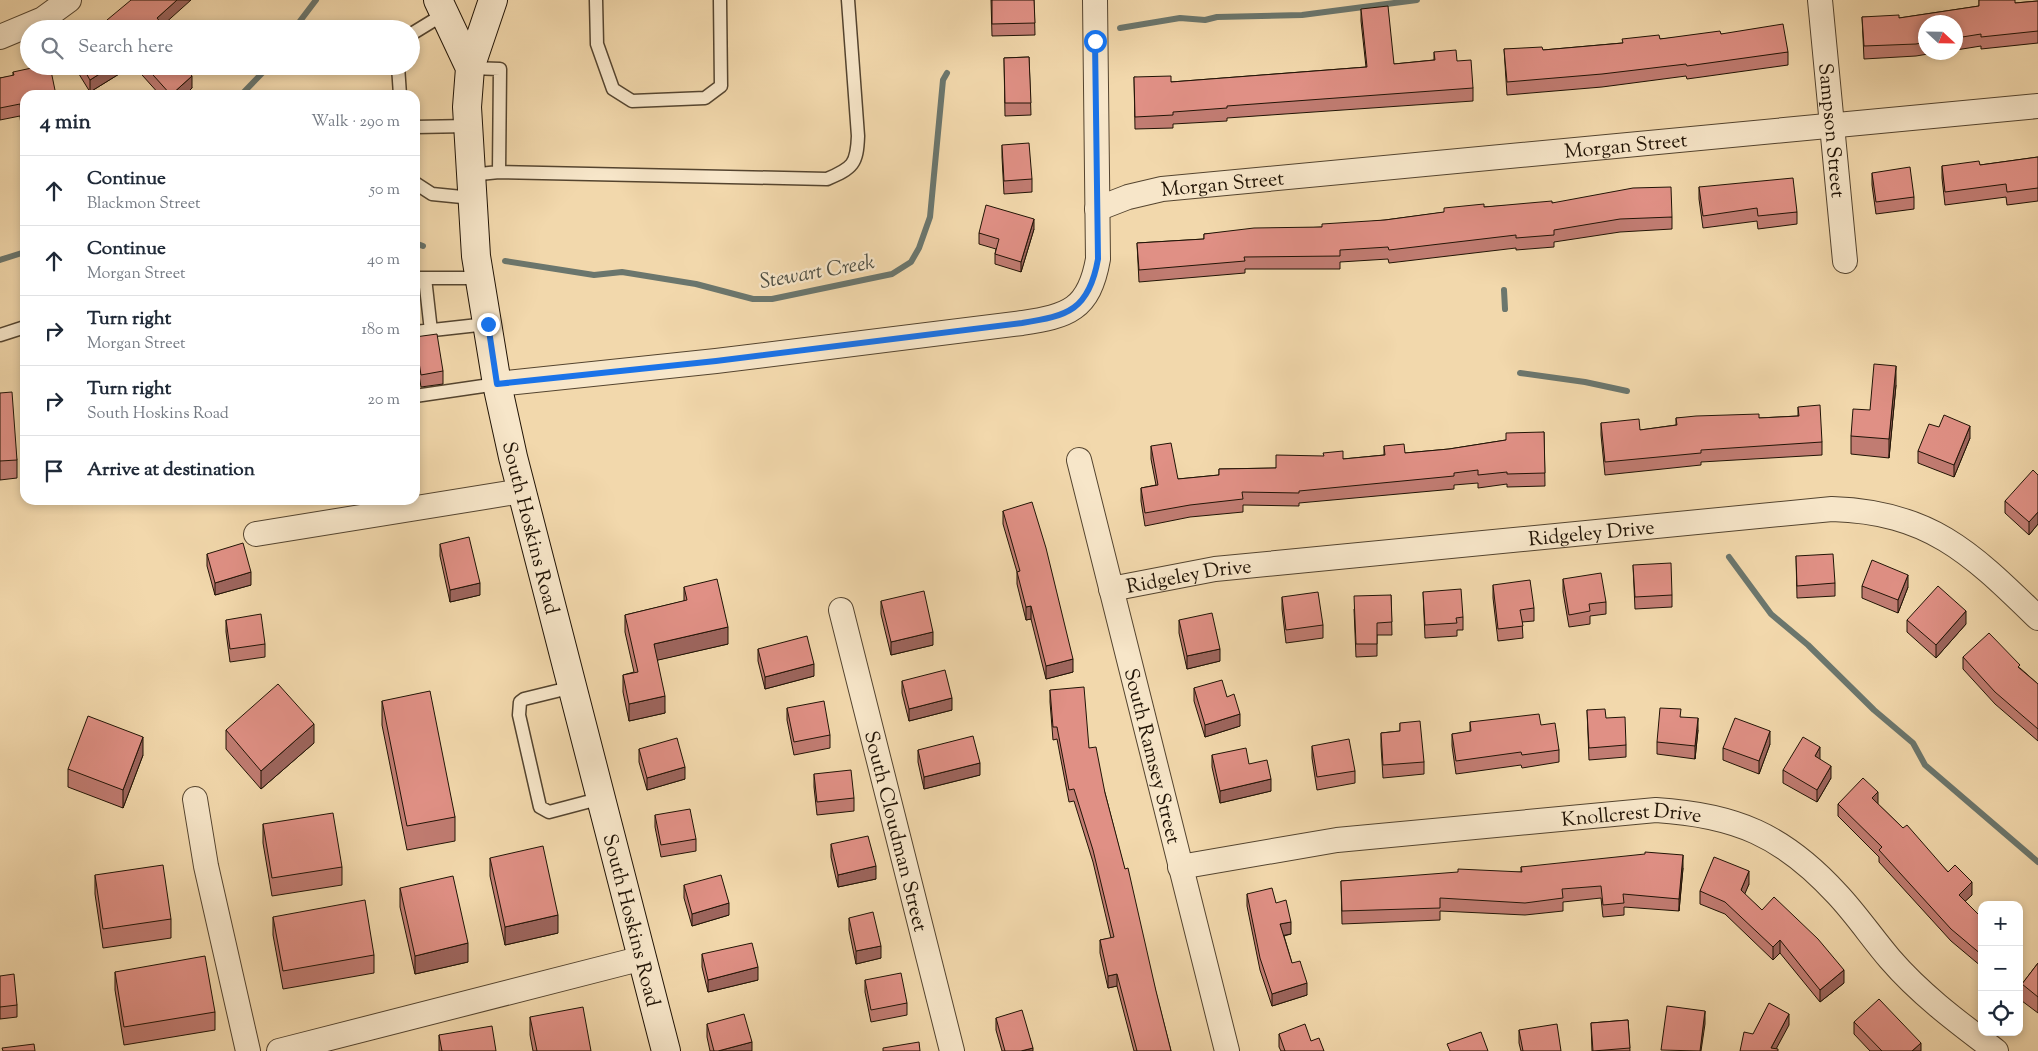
<!DOCTYPE html>
<meta charset="utf-8">
<style>
:root{--surface:#fff;--page:#f2f2f3;--text:#1f2937;--muted:#747a83;--line:#e0e1e3}
body{margin:0;font-family:"Sorts Mill Goudy",serif;background:var(--page);color:var(--text)}
.controls{position:absolute;right:15px;bottom:15px;display:grid;overflow:hidden;border-radius:10px;box-shadow:0 2px 8px #0003}
.controls button{width:45px;height:45px;display:grid;place-items:center;padding:0;border:0;border-bottom:1px solid var(--line);background:var(--surface);color:var(--text);font:25px sans-serif}
.compass{position:absolute;left:1918px;top:15px;width:45px;height:45px;border-radius:50%;background:var(--surface);box-shadow:0 2px 8px #0003;rotate:112deg}
.stop{position:absolute;width:15px;height:15px;margin:-11px;border:4px solid #1a73e8;border-radius:50%;background:#fff}
.stop.end{background:#1a73e8;border-color:#fff;box-shadow:0 1px 5px #0008}
.list{margin:0;padding:0;list-style:none}
h2{display:flex;justify-content:space-between;align-items:center;height:65px;margin:0;padding:0 20px;font-size:21px}
h2 small{font-size:16px;font-weight:400;color:var(--muted)}
.list li{display:grid;grid-template-columns:32px 1fr auto;gap:15px;align-items:center;box-sizing:border-box;height:70px;padding:0 20px;border-top:1px solid var(--line)}
.list b{display:block;font-size:19px;white-space:nowrap}
.list p{margin:0;font-size:16px;white-space:nowrap;color:var(--muted)}
.list em{font-size:16px;font-style:normal;color:var(--muted)}
.icon{flex:none;width:28px;height:28px;fill:none;stroke:currentColor;stroke-width:2;stroke-linecap:round;stroke-linejoin:round}
.map{position:relative;flex:none;width:2038px;height:1051px;overflow:hidden}
.search{position:absolute;background:var(--surface);box-shadow:0 2px 8px #0003;left:20px;top:20px;width:400px;height:55px;display:flex;align-items:center;gap:12px;box-sizing:border-box;padding:0 18px;border-radius:28px;color:var(--muted);font-size:19px}
.panel{position:absolute;background:var(--surface);box-shadow:0 2px 8px #0003;left:20px;top:90px;width:400px;height:415px;border-radius:15px}
.map>svg:first-child{display:block}
.lines{fill:none;stroke-linecap:round;stroke-linejoin:round}
.stream{stroke:#6b766d;stroke-width:6}
.lane-casing{stroke:#54442f;stroke-width:15}
.street-casing{stroke:#54442f;stroke-width:26}
.secondary-casing{stroke:#201305;stroke-width:30}
.lane{stroke:#f7e6c9;stroke-width:12}
.street{stroke:#f7e6c9;stroke-width:24}
.secondary{stroke:#f7e6c9;stroke-width:28}
.wall{fill:#c17c72;stroke:#201305}
.shaded-wall{fill:#9d655d;stroke:#201305}
.building{fill:#e09085;stroke:#201305}
.route{stroke:#1a73e8;stroke-width:6}
.labels{text-anchor:middle;stroke-width:4.5;stroke-linejoin:round;paint-order:stroke}
.street-label{font-size:20px;fill:#201305;stroke:#f7e6c9}
.water-label{font-size:21px;font-style:italic;fill:#4c4d42;stroke:#f7e6c9}
</style>
<div class="map">
<svg width="2038" height="1051" viewBox="0 0 2038 1051">
<rect width="100%" height="100%" fill="#f2d8ac"/>
<filter id="stains"><feTurbulence type="fractalNoise" baseFrequency=".004" numOctaves="4"/><feColorMatrix values="0 0 0 0 .2 0 0 0 0 .09 0 0 0 0 .02 0 0 0 .5 -.17"/></filter>
<radialGradient id="worn" r=".72"><stop offset=".6" stop-color="#630" stop-opacity="0"/><stop offset="1" stop-color="#630" stop-opacity=".3"/></radialGradient>
<g class="lines">
<path class="stream" d="M1120,28L1180,18L1205,20L1217,17L1302,15L1417,0
M294,29L316,0
M241,95L269,66
M415,243L423,246
M0,260L25,252
M505,261L594,275L622,272L696,284L753,299H772L892,274L911,262L919,248L930,217L943,80L947,73
M1504,290L1505,309
M1520,373L1585,382L1627,391
M1729,557L1771,614L1808,645L1874,710L1913,743L1925,765L2038,862"/>
<g class="lane-casing">
<path id="lane" d="M596,0L597,44L613,89L632,101L705,98L721,86L720,0
M411,37L413,33L444,14
M398,66L400,95
M470,68L500,69L499,172
M415,127L468,126
M470,175L499,172L827,179C853,168 857,164 858,136L848,0
M415,183L432,194L472,198
M415,278H480
M425,278L431,331
M415,332L487,324
M0,335L25,327
M415,396L497,384
M573,687L524,699L520,702L519,715L540,807L549,812L602,798"/>
</g>
<g class="street-casing">
<g id="street">
<path id="s1" d="M1820,0L1845,261"/>
<path d="M0,37L43,19L69,0"/>
<path id="s2" d="M1097,209L1128,197L1162,189L2038,106"/>
<path d="M497,384L716,361L1022,323C1068,316 1089,310 1098,259L1095,0"/>
<path id="s3" d="M1079,460L1227,1051"/>
<path d="M256,534L522,491"/>
<path id="s4" d="M1111,589L1215,569L1832,509C1931,512 1972,554 2038,618"/>
<path id="s5" d="M841,610L952,1051"/>
<path d="M195,799L206,866L248,1051"/>
<path id="s6" d="M1180,867L1337,840L1656,810C1735,815 1783,835 1837,894C1856,914 1872,938 1890,959C1921,995 1959,1023 1996,1051"/>
<path d="M279,1051L643,958"/>
</g>
</g>
<g class="secondary-casing">
<g id="secondary">
<path id="s7" d="M438,0L470,68L467,107L476,256L497,384L513,457L666,1051"/>
<path d="M470,68L493,0"/>
</g>
</g>
<use href="#lane" class="lane"/>
<use href="#street" class="street"/>
<use href="#secondary" class="secondary"/>
</g>
<path class="wall" d="M991,0H1034L1035,35L992,36Z
M1979,0L2015,3L2038,1V43L1981,49V46L1956,50V22H1926V52H1940L1916,56L1864,59L1862,17L1899,18L1979,6Z
M1361,9L1394,64L1434,60V52L1457,61L1473,88V101L1227,118V121L1173,124V128L1135,129L1134,77L1171,82L1366,67L1361,21Z
M107,20L162,26V29L107,27Z
M1721,34L1788,52V65L1687,79L1686,76L1602,87L1507,95L1504,49L1543,50L1622,43L1660,39Z
M1029,57L1031,115L1005,116L1004,58Z
M74,66H132L90,92Z
M134,66H184L192,88L185,95H160Z
M13,72L25,95V125L21,126L20,116L0,120V78L13,76Z
M1002,145L1032,179V192L1004,194L1002,157Z
M2038,157V201L2007,205L2006,197L1945,205L1942,178V166L1980,165Z
M1872,173L1914,197V209L1876,214L1872,185Z
M1699,187L1797,212V224L1758,229L1757,221L1703,228L1699,199Z
M1552,203L1672,217V229L1620,232L1554,242V247L1516,250V248L1389,263L1388,259L1340,262V269H1245V273L1139,282L1137,243L1204,239V234L1322,227L1385,220L1484,207Z
M1034,229L1021,272L995,264V254L996,249L979,244V233Z
M415,337L443,371V384L421,387L415,352Z
M1896,385L1889,458L1851,454V436L1870,410Z
M0,393L17,460V478L0,480Z
M1798,407L1822,442V455L1701,462V465L1605,475L1601,435V423L1640,430L1676,425V418H1759L1798,416Z
M1544,432L1545,486L1507,487V484L1478,488V483L1454,485V489L1299,503V506L1243,505V512L1190,517L1145,526L1141,501V488L1156,485L1151,459V446L1178,479L1219,475V469L1276,468L1343,459L1384,455V446L1405,453L1449,449L1506,440Z
M1970,438L1954,477L1918,463V451Z
M2038,475V524L2029,535L2005,513V501Z
M1003,511L1073,672L1046,679L1031,619L1026,620L1017,584V572L1003,524Z
M440,544L480,595L450,602L440,556Z
M207,554L251,585L215,595L207,566Z
M1796,556L1835,583V596L1797,598Z
M1633,565L1672,595V607L1635,609Z
M1563,579L1606,602V614L1590,616V624L1569,627L1563,592Z
M1493,585L1534,608V621L1522,622L1523,638L1498,641L1493,598Z
M1862,586L1908,587L1898,613L1862,598Z
M684,587L728,644L657,660L665,713L629,721L623,692V675L634,672L625,632V615L684,601Z
M1423,592L1463,617V630H1457V636L1425,638Z
M1391,595L1392,635H1377V656L1356,657L1354,609Z
M1282,597L1323,625V638L1286,643L1282,609Z
M881,601L933,645L891,655L881,614Z
M226,620L265,644V657L230,662L226,632Z
M1179,620L1220,661L1187,669L1179,633Z
M1907,620L1966,624L1936,658L1907,632Z
M758,649L814,676L765,689L758,661Z
M1963,657L2020,668L2038,684V741L1995,704L1963,669Z
M902,681L952,710L909,721L902,693Z
M1194,688L1227,697L1240,726L1205,737L1194,701Z
M1050,690L1089,748L1105,793L1171,1051H1134L1117,986L1108,988L1100,953V940L1111,938L1093,862L1074,801L1069,802L1057,739L1053,740L1050,702Z
M382,701L455,817V841L407,850L382,725Z
M787,708L830,735V748L794,755L787,720Z
M1587,710L1606,718L1626,745V757L1589,760Z
M1681,717L1698,730L1695,759L1657,754V742Z
M1470,722L1541,725L1559,750V762L1522,768L1521,765L1456,774L1452,746V734L1470,732Z
M1400,723L1424,762V774L1383,778L1381,746V733L1400,731Z
M226,730L314,743L261,789L226,749Z
M1770,744L1759,774L1723,760V748Z
M1312,746L1355,771V783L1317,790L1312,758Z
M639,749L685,779L647,790L639,762Z
M918,750L980,775L924,789L918,762Z
M143,755L123,808L68,787V769Z
M1212,755L1249,764L1271,791L1220,803L1212,767Z
M1783,770L1831,778L1817,802L1783,783Z
M814,774L854,798V811L817,815L814,787Z
M1838,804H1878L1972,895L1965,901L1982,918V967L1951,941L1879,862V857L1838,816Z
M655,815L696,839V851L661,857L655,827Z
M263,824L342,867V885L272,896L263,843Z
M831,844L876,879L838,887L831,857Z
M490,858L558,933L505,945L490,876Z
M1521,867L1683,868L1679,911L1624,907V915L1603,917L1601,898L1563,902V911L1525,915L1440,911V920L1342,924L1341,881L1521,872Z
M95,875L171,919V938L103,948L95,894Z
M1749,884L1744,894L1762,910L1844,983L1820,1002L1780,953L1773,960L1725,914L1700,904V891Z
M684,885L729,915L692,926L684,898Z
M400,888L468,962L415,974L400,907Z
M1247,894L1276,903L1291,934L1284,936L1292,963L1307,995L1272,1006L1260,970L1247,906Z
M273,917L374,955V973L283,989L273,935Z
M849,918L881,958L856,964L849,930Z
M702,954L758,980L708,992L702,967Z
M2038,963V1013L2022,1001V984Z
M115,972L215,1012V1030L124,1045L115,990Z
M0,976L17,1005V1017L0,1019Z
M865,980L907,1003V1015L871,1022L865,992Z
M530,1017L591,1051H533L530,1035Z
M996,1018L1033,1051H1002L996,1030Z
M1628,1020L1630,1051H1592L1591,1023Z
M1854,1022L1921,1051H1870L1854,1034Z
M707,1024L752,1051H710L707,1037Z
M1519,1030L1561,1051H1521L1519,1043Z
M1279,1034L1311,1041L1324,1051H1281L1279,1047Z
M439,1035L496,1051H439Z"/>
<path class="shaded-wall" d="M177,0H191L162,26V29H157V18Z
M112,66H132L90,92V80Z
M192,76V88L185,95H171Z
M1034,219V229L1021,272V262Z
M1896,366V385L1889,458V439Z
M1970,426V438L1954,477V465Z
M2038,512V524L2029,535V522Z
M251,572V585L215,595V583Z
M1908,575V587L1898,613V600Z
M480,583V595L450,602V590Z
M1031,606V619L1026,620V607Z
M1966,611V624L1936,658V645Z
M728,627V644L654,661V644Z
M933,632V645L891,655V642Z
M1220,649V661L1187,669V656Z
M1073,659V672L1046,679V666Z
M814,664V676L765,689V677Z
M665,696V713L629,721V704Z
M952,698V710L909,721V709Z
M1240,714V726L1205,737V725Z
M1698,718V730L1695,759V746Z
M314,724V743L261,789V771Z
M1770,731V744L1759,774V761Z
M143,737V755L123,808V790Z
M1820,747V760L1815,756Z
M980,763V775L924,789V777Z
M1831,766V778L1817,802V790Z
M685,767V779L647,790V778Z
M1271,779V791L1220,803V791Z
M1878,792V805L1872,798Z
M1683,855V868L1679,911V899Z
M876,866V879L838,887V875Z
M1749,871V884L1741,903V890Z
M1972,882V895L1959,907V895Z
M729,903V915L692,926V914Z
M558,915V933L505,945V927Z
M1291,922V934L1280,936V924Z
M1780,940V953L1773,960V947Z
M468,943V962L415,974V956Z
M881,946V958L856,964V951Z
M758,967V980L708,992V980Z
M1844,970V983L1820,1002V990Z
M1117,974V986L1108,988V976Z
M1307,983V995L1272,1006V994Z
M1705,1011V1024L1701,1051H1700Z
M1789,1014V1025L1775,1051L1771,1048Z
M752,1042V1051H718Z
M1921,1043V1051H1912Z
M1033,1048V1051H1021Z"/>
<path class="building" d="M131,0H177L157,18L162,24L157,29H105L111,25L107,20Z
M992,0H1034L1035,23L992,24Z
M1979,0H2015V3L2038,1V31L1981,37V34L1956,38V22H1926V42L1916,44L1864,46L1862,17L1899,15V18L1979,6Z
M1388,6L1394,64L1435,60L1434,52L1456,50L1457,61L1471,60L1473,88L1227,106V108L1173,112V115L1135,117L1134,77L1171,76V82L1367,67L1361,9Z
M1783,24L1788,52L1687,66L1686,64L1602,74L1507,82L1504,49L1542,47L1543,50L1623,43L1622,39L1659,35L1660,39L1720,31L1721,34Z
M1029,57L1031,103H1005L1004,58Z
M41,66H50L56,95H25V113H21L20,104L0,108V78L14,75L13,72Z
M82,66H112L90,80Z
M145,66H184L192,76L171,95Z
M1029,143L1032,179L1004,181L1002,145Z
M2038,157V188L2007,192L2006,184L1945,192L1942,166L1979,161L1980,165Z
M1910,167L1914,197L1876,202L1872,173Z
M1793,178L1797,212L1758,216L1757,208L1703,216L1699,187Z
M1671,187L1672,217L1620,219L1554,230V235L1516,238V235L1389,250L1388,247L1340,250V256L1244,257L1245,261L1139,270L1137,243L1204,239V234L1254,228L1322,227V224L1385,220L1444,212V208L1484,204V207L1552,201V203L1633,188Z
M986,205L1034,219L1021,262L995,254L999,239L979,233Z
M437,334L443,371L421,375L415,337Z
M1874,364L1896,366L1889,439L1851,436L1853,409L1870,410Z
M12,392L17,460L0,461V393Z
M1820,405L1822,442L1701,450V453L1605,462L1601,423L1639,419L1640,430L1677,425L1676,418L1696,416L1759,414V418L1799,416L1798,407Z
M1944,415L1970,426L1954,465L1918,451L1929,424L1939,427Z
M1544,432L1545,473L1507,474V472L1478,475V470L1454,473V476L1299,491V493L1242,492L1243,499L1190,505L1145,513L1141,488L1158,485L1151,446L1171,443L1178,479L1219,475V469L1276,468V455L1324,456L1323,453L1343,451V459L1385,455L1384,446L1404,444L1405,453L1449,449L1506,440V433Z
M2033,470L2038,475V512L2029,522L2005,501Z
M1032,502L1046,548L1073,659L1046,666L1031,606L1026,607L1017,572L1020,571L1003,511Z
M469,537L480,583L450,590L440,544Z
M243,543L251,572L215,583L207,554Z
M1833,554L1835,583L1797,586L1796,556Z
M1872,560L1908,575L1898,600L1862,586Z
M1671,563L1672,595L1635,597L1633,565Z
M1601,573L1606,602L1589,604L1590,611L1569,615L1563,579Z
M717,579L728,627L654,644L665,696L629,704L623,675L638,672L625,615L687,600L684,587Z
M1530,580L1534,608L1520,610L1523,626L1498,629L1493,585Z
M1938,586L1966,611L1936,645L1907,620Z
M1461,589L1463,617L1456,618L1457,623L1425,625L1423,592Z
M924,591L933,632L891,642L881,601Z
M1318,592L1323,625L1286,630L1282,597Z
M1391,595L1392,622L1377,623V644H1356L1354,596Z
M1212,613L1220,649L1187,656L1179,620Z
M261,614L265,644L230,649L226,620Z
M1989,633L2020,665L2018,667L2038,684V729L1995,692L1963,657Z
M807,636L814,664L765,677L758,649Z
M945,670L952,698L909,709L902,681Z
M1222,680L1227,697L1234,694L1240,714L1205,725L1194,688Z
M278,684L314,724L261,771L226,730Z
M1084,687L1089,748L1096,747L1105,793L1125,869L1128,868L1156,991L1171,1051H1137L1117,974L1108,976L1100,940L1114,937L1093,850L1074,789L1069,790L1057,727H1053L1050,690Z
M430,691L455,817L407,826L382,701Z
M824,701L830,735L794,742L787,708Z
M1660,708L1681,709L1680,717L1698,718L1695,746L1657,742Z
M1605,709L1606,718L1625,717L1626,745L1589,748L1587,710Z
M1539,714L1541,725L1555,723L1559,750L1522,755L1521,752L1456,761L1452,734L1471,731L1470,722Z
M88,716L143,737L123,790L68,769Z
M1735,718L1770,731L1759,761L1723,748Z
M1420,721L1424,762L1383,765L1381,733L1400,731V723Z
M973,736L980,763L924,777L918,750Z
M1803,737L1820,747L1815,756L1831,766L1817,790L1783,770Z
M677,738L685,767L647,778L639,749Z
M1349,739L1355,771L1317,777L1312,746Z
M1246,748L1249,764L1267,760L1271,779L1220,791L1212,755Z
M851,770L854,798L817,802L814,774Z
M1863,778L1878,792L1872,798L1903,828L1907,825L1948,872L1955,865L1972,882L1959,895L1982,918V955L1951,929L1879,850L1882,847L1838,804Z
M690,809L696,839L661,845L655,815Z
M333,813L342,867L272,878L263,824Z
M868,836L876,866L838,875L831,844Z
M543,846L558,915L505,927L490,858Z
M1645,852L1683,855L1679,899L1623,894L1624,903L1603,905L1601,886L1562,889L1563,898L1525,903L1440,898V908L1342,911L1341,881L1458,872V869L1522,872L1521,867L1645,854Z
M1714,857L1749,871L1741,890L1762,910L1774,897L1818,939L1844,970L1820,990L1780,940L1773,947L1725,902L1700,891Z
M163,865L171,919L103,929L95,875Z
M721,875L729,903L692,914L684,885Z
M453,876L468,943L415,956L400,888Z
M1272,888L1276,903L1286,900L1291,922L1280,924L1292,963L1300,961L1307,983L1272,994L1260,958L1247,894Z
M365,900L374,955L283,971L273,917Z
M873,912L881,946L856,951L849,918Z
M752,943L758,967L708,980L702,954Z
M205,956L215,1012L124,1027L115,972Z
M2038,963V997L2022,984Z
M901,973L907,1003L871,1010L865,980Z
M14,974L17,1005L0,1007V976Z
M1879,999L1921,1043L1912,1051H1882L1854,1022Z
M1769,1003L1789,1014L1771,1048L1778,1049V1051H1740L1744,1032L1753,1034Z
M1667,1006L1705,1011L1700,1051L1661,1050Z
M583,1007L591,1051H537L530,1017Z
M1022,1010L1033,1048L1021,1051H1005L996,1018Z
M744,1014L752,1042L718,1051H714L707,1024Z
M1628,1020L1630,1048L1593,1051L1591,1023Z
M1305,1024L1311,1041L1319,1038L1324,1051H1285L1279,1034Z
M1557,1024L1561,1051H1523L1519,1030Z
M492,1026L496,1051H442L439,1035Z
M1481,1032L1488,1051H1450L1447,1044Z
M919,1042L920,1051H883V1048Z
M34,1044L35,1051H3L2,1048Z"/>
<g class="lines">
<path class="route" d="M488,324L497,384L716,361L1022,323C1068,316 1089,310 1098,259L1095,41"/>
</g>
<g class="labels">
<g class="street-label">
<text dy="7" stroke="none"><textPath href="#s1" startOffset="131">Sampson Street</textPath></text>
<text dy="7" stroke="none"><textPath href="#s2" startOffset="534">Morgan Street</textPath></text>
<text dy="7" stroke="none"><textPath href="#s2" startOffset="129">Morgan Street</textPath></text>
<text dy="7" stroke="none"><textPath href="#s7" startOffset="541">South Hoskins Road</textPath></text>
<text dy="7" stroke="none"><textPath href="#s4" startOffset="484">Ridgeley Drive</textPath></text>
<text dy="7" stroke="none"><textPath href="#s4" startOffset="79">Ridgeley Drive</textPath></text>
<text dy="7" stroke="none"><textPath href="#s3" startOffset="305">South Ramsey Street</textPath></text>
<text dy="7" stroke="none"><textPath href="#s6" startOffset="455">Knollcrest Drive</textPath></text>
<text dy="7" stroke="none"><textPath href="#s5" startOffset="228">South Cloudman Street</textPath></text>
<text dy="7" stroke="none"><textPath href="#s7" startOffset="946">South Hoskins Road</textPath></text>
</g>
<g class="water-label">
<text transform="translate(817 271) rotate(-10)" y="7">Stewart Creek</text>
</g>
</g>
<rect width="100%" height="100%" filter="url(#stains)"/>
<rect width="100%" height="100%" fill="url(#worn)"/>
</svg>
<div class="controls">
<button>+</button>
<button>−</button>
<button><svg class="icon" aria-label="locate" viewBox="0 0 24 24"><circle cx="12" cy="12" r="6"/><path d="M12 2v4M12 18v4M2 12h4M18 12h4"/></svg></button>
</div>
<svg class="compass" viewBox="-18 -18 36 36"><path d="M0-13l5 13h-10z" fill="#e53935"/><path d="M0 13l5-13h-10z" fill="#747a83"/></svg>
<div class="stop" style="left:1095px;top:41px"></div>
<div class="stop end" style="left:488px;top:324px"></div>
<div class="search"><svg class="icon" aria-label="search" viewBox="0 0 24 24"><circle cx="10" cy="10" r="6"/><path d="M15 15l6 6"/></svg>Search here</div>
<section class="panel">
<h2>4 min<small>Walk · 290 m</small></h2>
<ul class="list">
<li><svg class="icon" aria-label="ahead" viewBox="0 0 24 24"><path d="M12 20V5M6 11l6-6 6 6"/></svg><div><b>Continue</b><p>Blackmon Street</p></div><em>50 m</em></li>
<li><svg class="icon" aria-label="ahead" viewBox="0 0 24 24"><path d="M12 20V5M6 11l6-6 6 6"/></svg><div><b>Continue</b><p>Morgan Street</p></div><em>40 m</em></li>
<li><svg class="icon" aria-label="right" viewBox="0 0 24 24"><path d="M7 20v-9h11M14 6l5 5-5 5"/></svg><div><b>Turn right</b><p>Morgan Street</p></div><em>180 m</em></li>
<li><svg class="icon" aria-label="right" viewBox="0 0 24 24"><path d="M7 20v-9h11M14 6l5 5-5 5"/></svg><div><b>Turn right</b><p>South Hoskins Road</p></div><em>20 m</em></li>
<li><svg class="icon" aria-label="arrive" viewBox="0 0 24 24"><path d="M6 21V4h12l-3 4 3 4H6"/></svg><div><b>Arrive at destination</b></div></li>
</ul>
</section>
</div>
